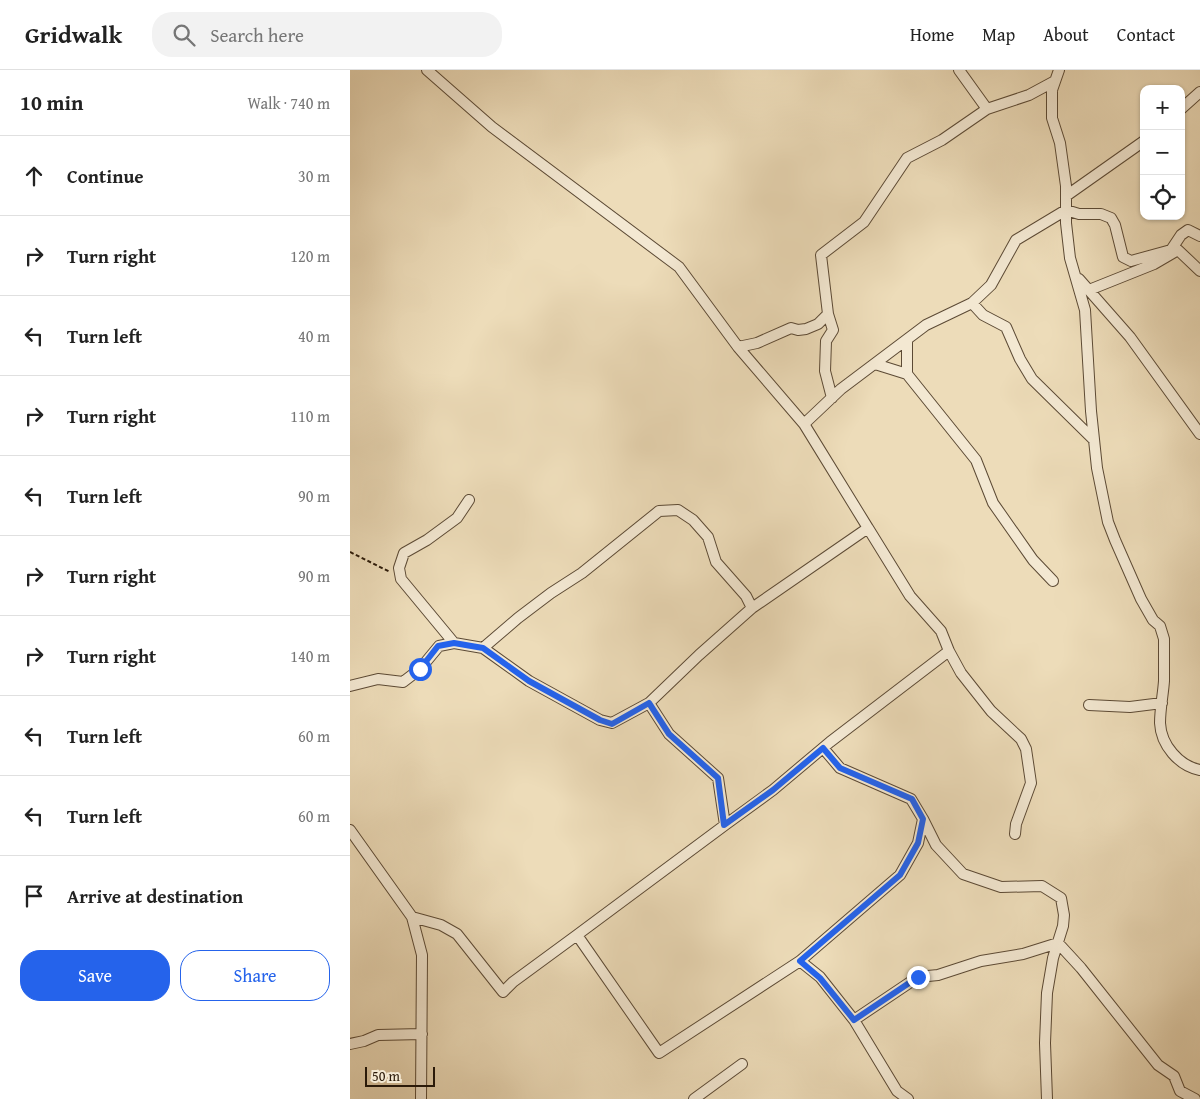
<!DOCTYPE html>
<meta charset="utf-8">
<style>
:root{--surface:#fff;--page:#f2f2f2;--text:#222;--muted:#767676;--line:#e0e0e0;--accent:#2563eb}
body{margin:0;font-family:"Gentium Book Plus",serif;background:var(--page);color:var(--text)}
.controls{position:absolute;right:15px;top:15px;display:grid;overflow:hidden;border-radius:10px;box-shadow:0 1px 4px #0004}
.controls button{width:45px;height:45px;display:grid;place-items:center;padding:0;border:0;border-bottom:1px solid var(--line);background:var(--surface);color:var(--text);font:25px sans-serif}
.scale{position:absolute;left:15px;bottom:12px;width:70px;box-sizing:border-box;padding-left:5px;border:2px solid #2b1a09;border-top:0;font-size:14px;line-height:18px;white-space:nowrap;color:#2b1a09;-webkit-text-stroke:4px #f3e8d2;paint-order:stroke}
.stop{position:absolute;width:15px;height:15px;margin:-11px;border:4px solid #2563eb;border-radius:50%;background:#fff}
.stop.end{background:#2563eb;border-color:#fff;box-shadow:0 1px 5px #0008}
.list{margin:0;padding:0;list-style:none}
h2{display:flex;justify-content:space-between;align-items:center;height:65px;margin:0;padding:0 20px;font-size:21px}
h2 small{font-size:16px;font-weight:400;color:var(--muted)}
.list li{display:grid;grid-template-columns:32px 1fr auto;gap:15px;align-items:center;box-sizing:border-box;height:80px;padding:0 20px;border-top:1px solid var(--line)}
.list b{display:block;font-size:19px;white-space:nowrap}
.list em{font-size:16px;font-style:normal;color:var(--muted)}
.actions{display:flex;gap:10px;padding:15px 20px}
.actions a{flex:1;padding:11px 0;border:1px solid var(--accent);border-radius:20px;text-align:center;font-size:18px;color:var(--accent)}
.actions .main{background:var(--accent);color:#fff}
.icon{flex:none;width:28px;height:28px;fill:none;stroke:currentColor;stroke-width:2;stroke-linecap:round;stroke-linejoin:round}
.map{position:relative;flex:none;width:850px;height:1029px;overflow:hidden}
header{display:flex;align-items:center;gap:30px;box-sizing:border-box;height:70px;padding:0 25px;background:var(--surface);border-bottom:1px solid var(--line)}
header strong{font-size:24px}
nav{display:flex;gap:28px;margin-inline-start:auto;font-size:18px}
.search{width:350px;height:45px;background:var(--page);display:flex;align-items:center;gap:12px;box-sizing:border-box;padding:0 18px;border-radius:20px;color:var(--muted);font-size:19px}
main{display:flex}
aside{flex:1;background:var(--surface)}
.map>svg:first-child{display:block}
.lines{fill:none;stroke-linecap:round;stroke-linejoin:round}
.street-casing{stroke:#5c4a35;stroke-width:12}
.path{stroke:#2b1a09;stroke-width:2;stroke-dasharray:4 2.5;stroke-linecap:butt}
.street{stroke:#f3e8d2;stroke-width:10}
.route{stroke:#2563eb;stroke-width:6}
</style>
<header>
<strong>Gridwalk</strong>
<div class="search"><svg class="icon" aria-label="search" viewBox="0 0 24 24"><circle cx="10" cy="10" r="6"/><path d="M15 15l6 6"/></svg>Search here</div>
<nav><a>Home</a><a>Map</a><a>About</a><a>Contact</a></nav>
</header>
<main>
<aside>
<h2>10 min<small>Walk · 740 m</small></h2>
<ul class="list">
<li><svg class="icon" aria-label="ahead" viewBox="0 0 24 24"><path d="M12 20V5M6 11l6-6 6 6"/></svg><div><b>Continue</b></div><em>30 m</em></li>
<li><svg class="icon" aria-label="right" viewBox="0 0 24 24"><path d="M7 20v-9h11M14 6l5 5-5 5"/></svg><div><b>Turn right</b></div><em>120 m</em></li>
<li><svg class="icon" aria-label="left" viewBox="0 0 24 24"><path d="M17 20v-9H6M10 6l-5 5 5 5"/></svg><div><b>Turn left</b></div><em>40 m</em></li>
<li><svg class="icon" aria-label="right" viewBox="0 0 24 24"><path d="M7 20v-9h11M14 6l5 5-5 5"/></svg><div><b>Turn right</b></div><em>110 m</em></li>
<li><svg class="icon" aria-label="left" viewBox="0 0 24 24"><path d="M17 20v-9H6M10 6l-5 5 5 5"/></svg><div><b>Turn left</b></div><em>90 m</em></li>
<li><svg class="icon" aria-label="right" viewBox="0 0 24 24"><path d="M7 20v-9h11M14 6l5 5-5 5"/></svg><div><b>Turn right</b></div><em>90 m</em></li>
<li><svg class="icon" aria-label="right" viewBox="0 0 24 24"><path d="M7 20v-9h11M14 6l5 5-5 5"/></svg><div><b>Turn right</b></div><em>140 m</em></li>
<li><svg class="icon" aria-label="left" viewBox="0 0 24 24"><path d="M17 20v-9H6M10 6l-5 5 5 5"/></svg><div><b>Turn left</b></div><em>60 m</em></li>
<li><svg class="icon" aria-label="left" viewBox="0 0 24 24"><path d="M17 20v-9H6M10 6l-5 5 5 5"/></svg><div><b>Turn left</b></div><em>60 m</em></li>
<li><svg class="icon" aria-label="arrive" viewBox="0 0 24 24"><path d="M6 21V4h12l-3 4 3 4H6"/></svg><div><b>Arrive at destination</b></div></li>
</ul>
<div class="actions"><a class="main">Save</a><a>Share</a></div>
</aside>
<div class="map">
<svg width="850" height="1029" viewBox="0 0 850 1029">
<rect width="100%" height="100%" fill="#eddcb9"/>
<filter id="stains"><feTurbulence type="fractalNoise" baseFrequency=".004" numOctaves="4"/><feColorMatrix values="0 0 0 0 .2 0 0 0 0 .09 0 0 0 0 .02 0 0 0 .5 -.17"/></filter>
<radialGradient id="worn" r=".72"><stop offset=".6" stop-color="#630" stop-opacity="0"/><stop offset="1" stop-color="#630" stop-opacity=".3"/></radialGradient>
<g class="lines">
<g class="street-casing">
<path id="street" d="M77,0L142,57L329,197L388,277L454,354
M609,0L637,39
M709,0L702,20V48L710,73L716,116V153L720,188L735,240L741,341L747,398L758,452L765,470L791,529L803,550L810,556L814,569C814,583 814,597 814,611C813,625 810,639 810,653C811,675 829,696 850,700
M831,39L850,22
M716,126L794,71
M729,209L780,267L850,364
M739,220L804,194L828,180L850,201
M622,233L633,245L656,257L670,289L682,309L744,370
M478,244L483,260L476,271L475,301L482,328
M557,272V304
M388,277L407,273L441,258L448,260L456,259L468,254L478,244L471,185L514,152L557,88L592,70L637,39L679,25L705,11
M525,294L557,304L626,390L643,433L683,490L703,511
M104,573L51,509L49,498L54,483L77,470L107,448L119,430
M133,578L168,548L201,523L232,503L309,441L328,440L343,450L358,467L366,492L396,526L402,538
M599,581L611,603L641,641L671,669L676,679L681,713L666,754L665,764
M0,616L28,609L53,612L70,599L89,576L104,573L133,578L179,611L250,650L262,653L299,633L349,585L402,538L518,458L454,354L491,319L576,255L622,233L641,215L666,170L716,140L729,144H751L761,148L765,155L773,187L781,191L821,180L831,165L838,160L850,166
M299,633L319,664L368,708L375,755L423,720L480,672L599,581L591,561L560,526L518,458
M739,635L780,637L812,633
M573,749L586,775L613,804L651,817L692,816L711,828L714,845L713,856L703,888L697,923L695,973L697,1029
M0,760L62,847L72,885L71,1029
M62,847L91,855L107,864L153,922L163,912L227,865L309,983L450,891L550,805L568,773L573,749L561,729L490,698L473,678
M227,865L375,755
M450,891L470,907L504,950L547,1021L558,1029
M504,950L568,907L588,905L631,891L673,884L708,873L731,898L808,995L824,1006L830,1021L845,1029
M0,974L14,971L28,965L72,964
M344,1029L392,994"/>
</g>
<path class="path" d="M0,482L40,502"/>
<use href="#street" class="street"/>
</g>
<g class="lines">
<path class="route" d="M70,599L88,576L104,573L133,578L179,611L250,650L262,654L299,633L319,664L368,708L374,755L423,720L473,678L490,698L562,729L573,749L568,773L550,805L450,891L470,908L504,950L568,907"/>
</g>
<rect width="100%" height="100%" filter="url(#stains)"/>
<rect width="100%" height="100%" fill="url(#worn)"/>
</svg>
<div class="controls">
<button>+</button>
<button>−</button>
<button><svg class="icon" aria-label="locate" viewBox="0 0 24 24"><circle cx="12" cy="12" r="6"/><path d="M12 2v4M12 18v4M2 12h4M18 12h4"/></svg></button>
</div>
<div class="scale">50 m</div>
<div class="stop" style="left:70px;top:599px"></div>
<div class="stop end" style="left:568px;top:907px"></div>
</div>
</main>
